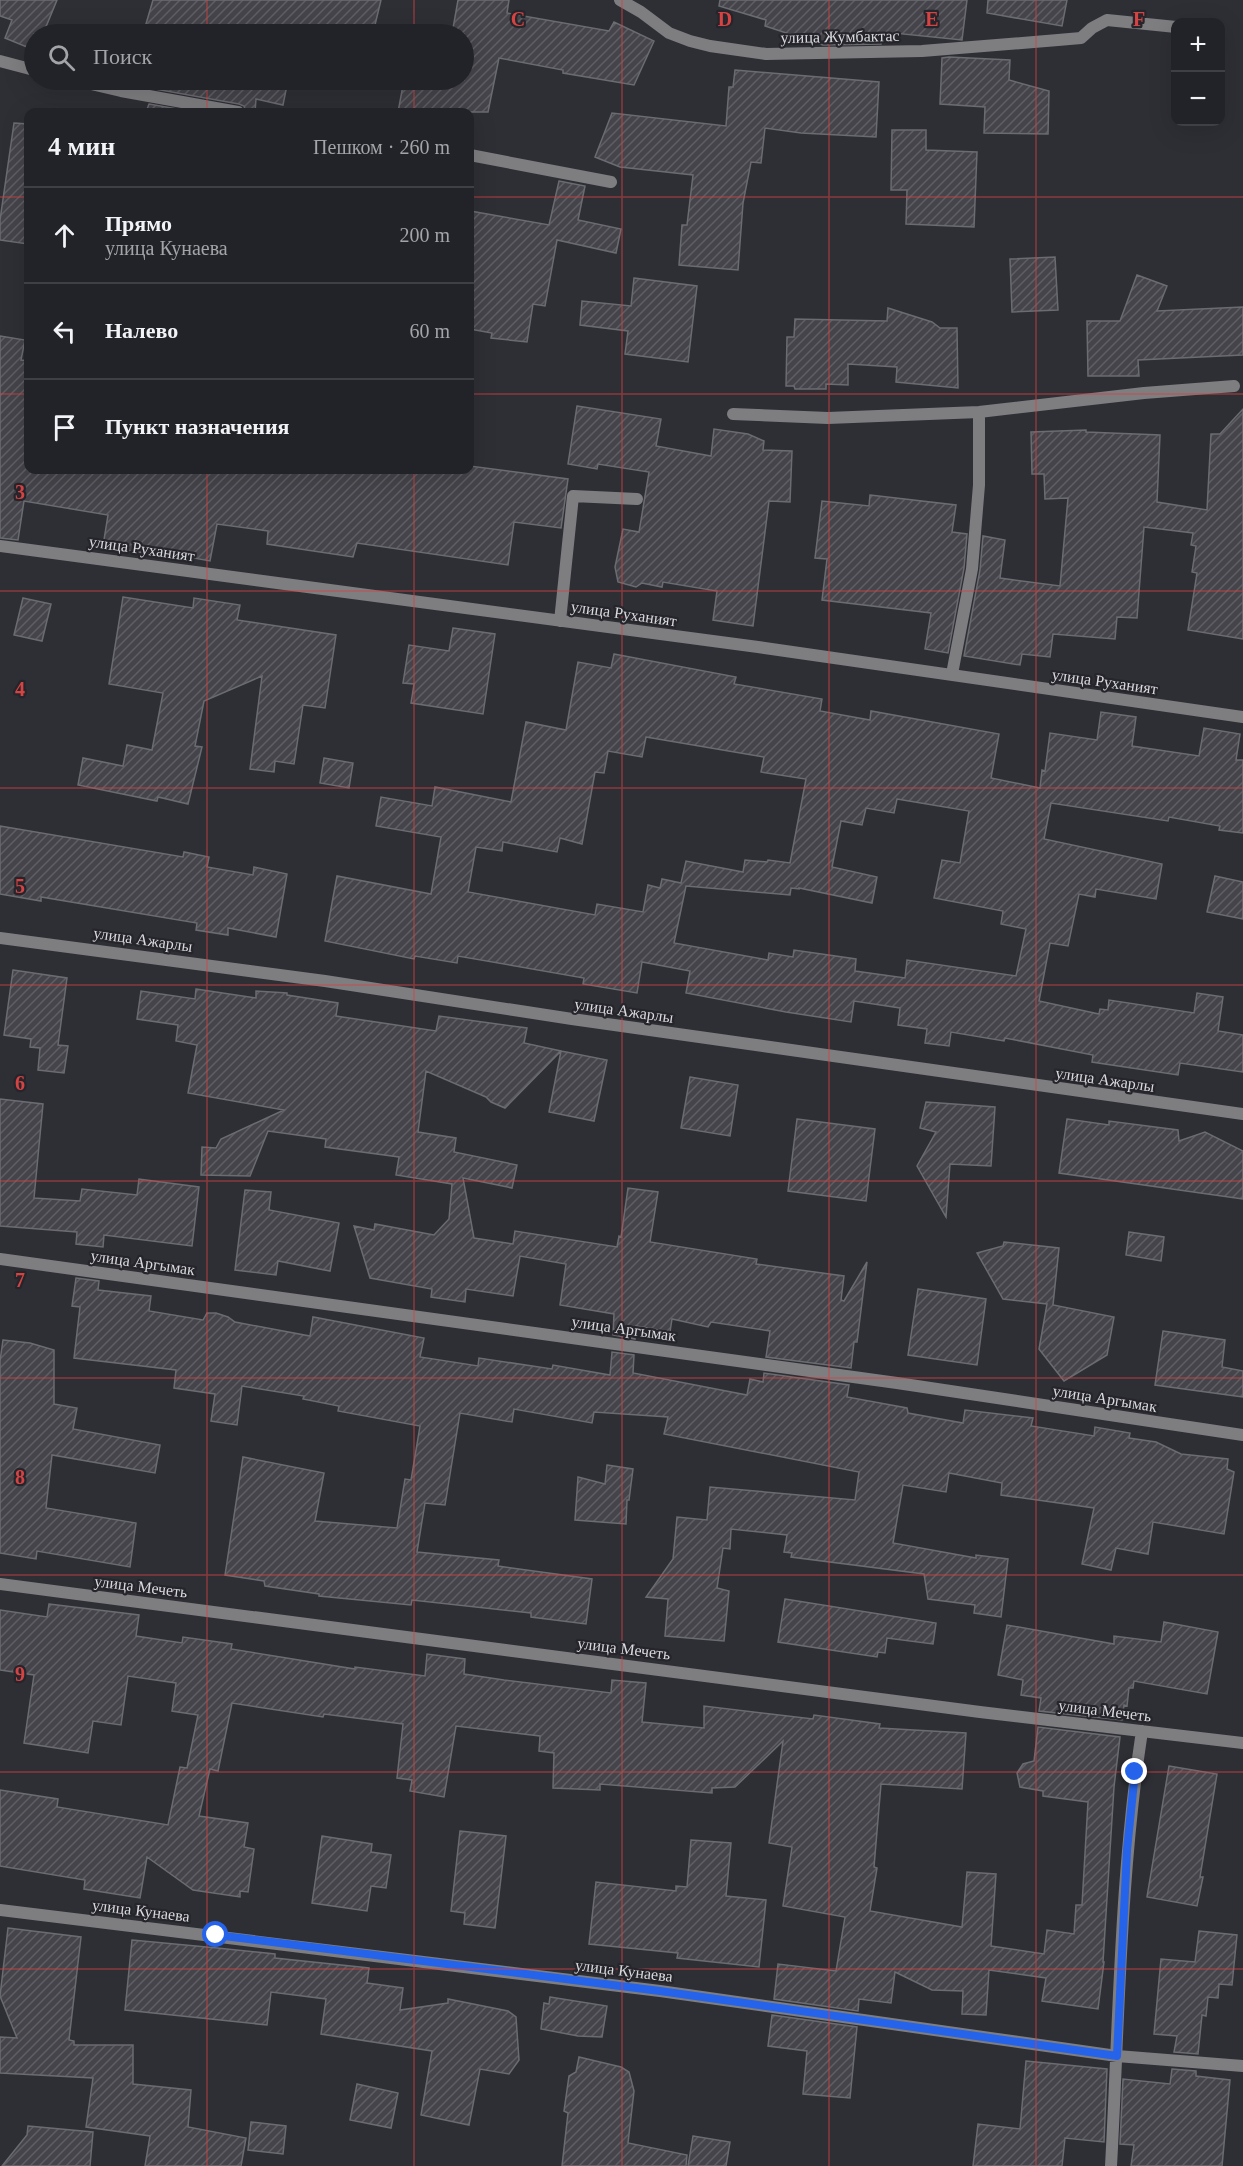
<!DOCTYPE html>
<html lang="ru">
<meta charset="utf-8">
<style>
:root{--surface:#222328;--page:#2e2f34;--text:#f1f3f6;--muted:#a2a4a8;--line:#3f4045}
body{margin:0;font-family:Georgia,serif;background:var(--page);color:var(--text)}
.controls{position:absolute;right:18px;top:18px;display:grid;overflow:hidden;border-radius:12px;box-shadow:0 6px 24px #0002}
.controls button{width:54px;height:54px;display:grid;place-items:center;padding:0;border:0;border-bottom:2px solid var(--line);background:var(--surface);color:var(--text);font:30px sans-serif}
.stop{position:absolute;width:18px;height:18px;margin:-14px;border:4px solid #2563eb;border-radius:50%;background:#fff}
.stop.end{background:#2563eb;border-color:#fff;box-shadow:0 2px 6px #0008}
.list{margin:0;padding:0;list-style:none}
h2{display:flex;justify-content:space-between;align-items:center;height:78px;margin:0;padding:0 24px;font-size:26px}
h2 small{font-size:20px;font-weight:400;color:var(--muted)}
.list li{display:grid;grid-template-columns:39px 1fr auto;gap:18px;align-items:center;box-sizing:border-box;height:96px;padding:0 24px;border-top:2px solid var(--line)}
.list b{display:block;font-size:22px;white-space:nowrap}
.list p{margin:0;font-size:20px;white-space:nowrap;color:var(--muted)}
.list em{font-size:20px;font-style:normal;color:var(--muted)}
.icon{flex:none;width:33px;height:33px;fill:none;stroke:currentColor;stroke-width:2;stroke-linecap:round;stroke-linejoin:round}
.map{position:relative;flex:none;width:1243px;height:2166px;overflow:hidden}
.search{position:absolute;background:var(--surface);box-shadow:0 6px 24px #0002;left:24px;top:24px;width:450px;height:66px;display:flex;align-items:center;gap:15px;box-sizing:border-box;padding:0 21px;border-radius:33px;color:var(--muted);font-size:22px}
.panel{position:absolute;background:var(--surface);box-shadow:0 6px 24px #0002;left:24px;top:108px;width:450px;height:366px;border-radius:12px}
.map>svg:first-child{display:block}
.building{fill:url(#building-hatch);stroke:#6b6b72;stroke-width:1.5;fill-rule:evenodd}
.lines{fill:none;stroke-linecap:round;stroke-linejoin:round}
.minor{stroke:#7e7e81;stroke-width:12}
.route{stroke:#2563eb;stroke-width:8}
.grid{fill:none;stroke:#d64343;stroke-width:1.5;stroke-opacity:0.55}
.labels{text-anchor:middle;stroke-width:4.5;stroke-linejoin:round;paint-order:stroke}
.street-label{font-size:16px;fill:#d9dade;stroke:#25252b}
.grid-label{font-size:20px;text-anchor:middle;font-weight:bold;fill:#d64343;stroke:#25252b;stroke-width:4.5;stroke-linejoin:round;paint-order:stroke}
</style>
<div class="map">
<svg width="1243" height="2166" viewBox="0 0 1243 2166">
<defs>
<pattern id="building-hatch" width="6" height="6" patternUnits="userSpaceOnUse" patternTransform="scale(1.5)"><rect width="6" height="6" fill="#44444a"/><path d="M-1 1l2-2M0 6l6-6M5 7l2-2" fill="none" stroke="#5e5e64"/></pattern>
</defs>
<rect width="100%" height="100%" fill="#2e2f35"/>
<path class="building" d="M0,0H57L43,34H34V50L5,38L12,20L0,16Z
M153,0H381L374,29L380,30L379,34H143Z
M458,0H509L507,13L609,31L614,22L654,41L634,85L563,73V70L499,58L488,112H398L404,80H464V34H452Z
M720,0H967L962,40L894,33V41L881,40V44L823,45L765,26L766,20L719,6Z
M988,0H1067L1062,26L987,13Z
M949,57L1010,60L1009,80L1049,91L1048,134L984,133L985,107L940,104L942,58Z
M735,70L879,82L876,137L801,133L765,128L761,163L751,162L743,203L738,270L679,265L682,225H687L693,175L620,167L595,157L612,113L726,126L729,87H733Z
M151,80H288L283,105L256,99L255,112H246L244,106L239,104L149,88Z
M149,104L194,112H146Z
M14,123L28,124V244L0,240V220Z
M892,130H926V150L977,152L974,227L906,224L907,190H891Z
M559,181L585,186L578,220L621,229L616,253L557,240L545,306L533,304L527,342L491,338L492,333L470,329V211L549,225Z
M1055,257L1058,310L1012,312L1010,259Z
M1137,275L1167,286L1157,311L1243,307V355L1138,360L1139,376H1088L1087,321H1120Z
M634,278L697,286L688,362L625,354L628,331L580,325L582,301L631,306Z
M888,308L932,322L940,328H957L958,388L896,382L897,367L848,364V385L826,384V389H795L794,386H786L787,337H794L795,319L887,321Z
M0,336L25,340L21,360L28,361V470H470V466L568,479L561,528L514,522L508,565L357,543L353,557L267,544L268,531L217,524L210,561L150,550L149,554L103,546L108,515L24,501L18,540L0,538Z
M577,406L661,419L656,446L711,456L714,429L748,434L764,441L763,450L792,451L790,502L769,501L753,626L713,620L717,591L663,582L662,587L642,583L636,587L618,582L615,567L623,529L639,532L649,472L598,464L597,469L568,464Z
M1243,409V639L1188,630L1197,573L1192,572L1196,546L1191,545L1193,533L1144,527L1137,618L1117,617L1115,639L1053,634L1050,657L1022,654L1020,665L964,656L980,570L983,536L1005,540L1000,578L1060,586L1068,498L1045,499L1044,474H1032L1031,432L1086,430V432L1160,435L1157,502L1207,510L1211,434H1220Z
M870,495L956,505L952,532L967,534L964,568L948,653L925,649L931,613L822,600L827,559L815,558L822,501L869,506Z
M123,597L193,608L194,598L240,605L237,620L336,635L325,708L303,705L294,764L275,761L274,772L250,769L262,676L204,701L195,746L202,747L188,804L158,797L157,801L78,785L83,758L123,766L127,745L152,750L163,693L109,684Z
M23,598L51,604L42,641L14,635Z
M453,628L495,634L483,714L411,703L414,684L403,683L409,645L449,651Z
M614,654L736,677L734,684L822,699L820,711L870,720L871,711L999,734L991,778L1040,788L1042,770L1045,771L1050,733L1097,740L1101,712L1136,717L1132,746L1199,756L1204,728L1240,734L1236,760H1243V833L1219,830L1220,826L1169,817L1168,821L1051,803L1044,839L1162,864L1156,899L1096,889L1095,897L1079,894L1068,946L1050,943L1039,1001L1099,1014L1100,1009L1108,1010L1109,1000L1194,1013L1197,993L1223,997L1218,1031L1243,1035V1072L1180,1063L1178,1075L1092,1062L1093,1055L1005,1038L1004,1041L951,1032L949,1046L925,1043L927,1029L898,1025L900,1008L854,1001L851,1022L786,1012L686,993L690,971L642,962L637,993L583,984L584,978L458,956L457,963L415,956L414,959L325,941L337,876L431,894L441,837L376,826L381,797L432,806L435,787L511,802L526,722L566,730L578,662L611,668ZM646,737L764,757L761,772L806,779L790,863L768,860L767,862L745,860L743,872L686,861L681,883L662,879L660,888L648,885L643,912L597,904L595,915L468,892L476,847L502,851L503,842L557,852L560,838L582,844L595,772L604,773L608,751L642,757ZM897,799L969,811L960,863L942,860L934,898L1003,911L1001,924L1026,929L1016,976L907,960L905,978L855,971L856,959L794,950L793,957L769,953L768,960L674,943L686,886L790,895L791,888L799,889V888L872,903L877,877L832,867L841,821L862,825L866,808L894,813Z
M324,758L353,763L349,788L320,783Z
M0,826L183,857L184,852L209,857L207,867L253,875L254,867L287,874L276,937L228,928V935L196,930L197,923L41,897V901L0,894Z
M1215,876L1243,882V919L1207,912Z
M13,970L67,978L58,1045L68,1046L64,1073L38,1070L40,1048L30,1047L31,1039L4,1035Z
M196,989L256,998V991L287,993V995L338,1003L336,1016L436,1031L439,1016L527,1028L524,1043L561,1051L505,1108L491,1102L486,1097L426,1071L418,1132L456,1138L454,1152L517,1165L512,1188L463,1178L474,1238L513,1244L515,1231L617,1247L619,1236L621,1237L628,1188L658,1192L650,1242L757,1259L756,1264L844,1276L841,1300L844,1301L867,1262L857,1342H854L851,1368L766,1357L770,1331L711,1322L708,1327L672,1319L670,1332L636,1326L635,1339L613,1335L614,1314L560,1305L566,1264L520,1256L513,1296L466,1289L465,1302L431,1297L432,1289L370,1278L354,1226L374,1230L375,1224L434,1235L449,1219L452,1184L396,1175L399,1157L325,1147L326,1139L268,1131L250,1176L201,1175L202,1147L216,1148L221,1139L284,1110L188,1093L197,1045L176,1041L178,1025L137,1019L141,991L195,999Z
M561,1051L607,1060L594,1121L549,1112Z
M690,1077L738,1085L730,1136L681,1128Z
M0,1099L43,1104L34,1198L80,1201L82,1189L137,1195L139,1179L199,1187L192,1246L104,1235L103,1247L76,1244L77,1232L0,1226Z
M926,1102L995,1107L991,1166L950,1164L946,1217L917,1166L936,1132L920,1128Z
M797,1119L875,1129L866,1201L788,1191Z
M1067,1119L1109,1125V1121L1178,1130L1179,1141L1205,1132L1243,1151V1199L1059,1173Z
M245,1190L271,1192L269,1210L339,1223L330,1271L278,1261L276,1275L235,1270Z
M1129,1232L1164,1237L1161,1261L1126,1255Z
M1004,1242L1059,1248L1053,1305L1114,1317L1107,1355L1064,1381L1039,1349L1047,1304L1003,1299L977,1253L1003,1246Z
M76,1278L99,1281L98,1290L151,1296L149,1311L203,1320L207,1313H216L228,1317L235,1322L310,1336L313,1317L424,1338L420,1357L478,1366L479,1358L552,1369L553,1365L610,1375L612,1352L634,1355L633,1373L747,1395L750,1379L763,1382L764,1373L849,1385L847,1397L907,1408L908,1413L963,1423L965,1410L1033,1418L1031,1426L1094,1436L1095,1427L1130,1433L1129,1438L1156,1442L1181,1454L1228,1459L1227,1469L1234,1472L1224,1534L1153,1522L1148,1554L1116,1548L1111,1570L1082,1564L1094,1508L1001,1495L1002,1483L949,1473L946,1492L903,1485L893,1543L976,1558V1555L1008,1559L1001,1617L974,1613L975,1605L928,1599L924,1574L791,1557L792,1553L784,1552L787,1535L731,1529L730,1549L723,1548L717,1588L729,1591L724,1641L665,1636L668,1599L646,1597L673,1559L677,1517L707,1520L710,1487L855,1500L859,1472L664,1434L668,1417L594,1412L592,1423L514,1409L512,1422L460,1413L445,1505L425,1503L417,1552L499,1560L498,1566L592,1579L586,1624L531,1617V1613L412,1600L411,1605L319,1596V1594L265,1586L264,1581L225,1575L243,1457L324,1473L315,1521L397,1528L405,1479L411,1480L420,1426L338,1411L339,1406L303,1399L304,1396L242,1386L237,1425L211,1421L215,1394L174,1388L176,1370L74,1358L80,1307L72,1306Z
M918,1289L986,1299L977,1365L908,1355Z
M1163,1331L1225,1340L1222,1367L1243,1371V1397L1155,1385Z
M3,1340L30,1343L54,1350V1404L77,1408L73,1429L160,1445L155,1473L52,1455L46,1508L136,1523L130,1567L37,1551L36,1559L0,1553V1361Z
M607,1465L633,1469L629,1500H627L626,1524L575,1520L578,1477L605,1484Z
M785,1599L936,1623L933,1644L887,1638L885,1653L878,1652L877,1657L778,1642Z
M49,1604L139,1615L136,1636L182,1643L183,1637L232,1644L231,1649L355,1669V1667L425,1676L427,1654L465,1659L464,1674L504,1680L611,1693L612,1680L646,1683L642,1722L704,1728V1706L813,1719L814,1715L880,1724L879,1728L966,1733L962,1789L881,1784L874,1867L877,1868L870,1911L962,1927L967,1872L996,1874L991,1946L1044,1954L1047,1930L1074,1934L1076,1905H1082L1088,1802L1043,1796V1791L1020,1787L1017,1773L1023,1764L1034,1761L1038,1727L1120,1737L1114,1787L1103,1962H1104L1098,2009L1042,2001L1046,1978L989,1970L986,2015L962,2014L963,1991L932,1990L895,1972L891,2003L859,1999L858,2011L774,1999L778,1964L836,1971L845,1917L783,1906L792,1847L769,1843L783,1741L735,1787L712,1788V1793L600,1784V1790L553,1788L554,1753L539,1751L540,1736L456,1726L444,1797L410,1791L412,1780L397,1778L403,1724L324,1714L323,1717L232,1703L218,1771L210,1769L199,1816L248,1823L244,1847L254,1849L248,1892L240,1891V1897L193,1890L147,1857L140,1898L84,1889L85,1880L0,1866V1790L58,1799L57,1807L168,1825L180,1767L187,1768L198,1715L172,1711L176,1683L128,1676L121,1725L93,1721L88,1753L24,1743L34,1675L0,1670V1610L47,1617Z
M1164,1622L1218,1632L1207,1694L1134,1681L1133,1688H1129L1127,1706L1124,1705L1122,1720L1039,1711L1041,1698L1021,1695L1023,1680L998,1675L1007,1625L1114,1644V1636L1161,1642Z
M1169,1766L1217,1774L1200,1877H1203L1197,1906L1147,1897Z
M460,1831L506,1836L495,1928L464,1924L465,1913L451,1911Z
M322,1836L372,1844L371,1852L391,1855L386,1888L371,1886L367,1911L312,1903Z
M691,1840L731,1843L726,1896L766,1900L759,1967L677,1958L678,1953L589,1944L596,1882L676,1891V1886L687,1887Z
M8,1928L81,1937L69,2040L74,2041V2045H133V2084L191,2090L188,2127L246,2138L241,2166H145L150,2136L86,2127L93,2078L0,2073V2037L17,2038L0,1996Z
M1199,1931L1237,1935L1232,1985L1219,1984L1218,1998L1208,1997L1206,2016L1202,2015L1198,2054L1174,2052L1177,2036L1154,2034L1161,1959L1195,1962Z
M132,1940L217,1948L275,1954V1958L369,1968L367,1983L403,1988L400,2010L448,2003V1999L508,2011L516,2017L519,2060L509,2074L480,2069L469,2125L421,2115L432,2051L321,2034L326,1999L271,1992L267,2025L125,2010Z
M550,1997L607,2006L602,2037L578,2036L541,2029L544,2003L549,2004Z
M772,2015L857,2027L850,2098L803,2094L807,2051L768,2046Z
M579,2057L621,2067L629,2072L634,2091L628,2143L687,2155L686,2166H562L568,2113L564,2111L569,2076L576,2072Z
M1026,2061L1107,2069L1104,2142L1065,2138L1062,2166H973L978,2124L1020,2129Z
M1172,2069L1196,2071V2076L1230,2080L1222,2166H1131L1134,2145L1120,2144L1123,2079L1170,2084Z
M357,2084L398,2093L391,2128L350,2120Z
M251,2122L286,2126L283,2154L248,2150Z
M28,2126L93,2132L90,2166H2L27,2135Z
M693,2136L730,2142L726,2166H688Z"/>
<g class="lines">
<path class="minor" d="M620,0L641,12L669,33L690,41L710,46L766,54L922,51L1058,40L1081,38L1092,28L1107,20L1176,27
M0,61L34,70
M74,80L121,91L238,112
M470,155L611,182
M733,414L828,418L979,412L1144,393L1234,386
M0,546L758,647L1243,717
M560,621L573,496L637,499
M952,674L972,569L979,485V412
M0,938L325,981L572,1019L1243,1114
M0,1259L897,1383L1243,1435
M0,1584L980,1712L1243,1743
M0,1910L660,1991L1117,2056L1243,2066
M1111,2166C1119,2021 1120,1875 1142,1731"/>
</g>
<g class="lines">
<path class="route" d="M216,1935L660,1991L1117,2056L1127,1850L1135,1772"/>
</g>
<path class="grid" d="M207,0V34M414,0V34M622,0V2166M829,0V2166M1036,0V2166M207,80V112M414,80V112M0,197H28M470,197H1243M0,394H28M470,394H1243M207,470V2166M414,470V2166M0,591H1243M0,788H1243M0,985H1243M0,1181H1243M0,1378H1243M0,1575H1243M0,1772H1243M0,1969H1243"/>
<g class="labels">
<g class="street-label">
<text transform="translate(840 36) rotate(-1)" y="6">улица Жумбактас</text>
<text transform="translate(142 548) rotate(8)" y="6">улица Руханият</text>
<text transform="translate(624 613) rotate(8)" y="6">улица Руханият</text>
<text transform="translate(1105 681) rotate(8)" y="6">улица Руханият</text>
<text transform="translate(143 939) rotate(8)" y="6">улица Ажарлы</text>
<text transform="translate(624 1010) rotate(8)" y="6">улица Ажарлы</text>
<text transform="translate(1105 1079) rotate(8)" y="6">улица Ажарлы</text>
<text transform="translate(143 1262) rotate(8)" y="6">улица Аргымак</text>
<text transform="translate(624 1328) rotate(8)" y="6">улица Аргымак</text>
<text transform="translate(1105 1398) rotate(9)" y="6">улица Аргымак</text>
<text transform="translate(141 1586) rotate(7)" y="6">улица Мечеть</text>
<text transform="translate(624 1648) rotate(7)" y="6">улица Мечеть</text>
<text transform="translate(1105 1710) rotate(7)" y="6">улица Мечеть</text>
<text transform="translate(141 1910) rotate(7)" y="6">улица Кунаева</text>
<text transform="translate(624 1970) rotate(7)" y="6">улица Кунаева</text>
</g>
</g>
<g class="grid-label">
<text x="518" y="26">C</text>
<text x="725" y="26">D</text>
<text x="932" y="26">E</text>
<text x="1139" y="26">F</text>
<text x="20" y="499">3</text>
<text x="20" y="696">4</text>
<text x="20" y="893">5</text>
<text x="20" y="1090">6</text>
<text x="20" y="1287">7</text>
<text x="20" y="1484">8</text>
<text x="20" y="1681">9</text>
</g>
</svg>
<div class="controls">
<button>+</button>
<button>−</button>
</div>
<div class="stop" style="left:216px;top:1935px"></div>
<div class="stop end" style="left:1135px;top:1772px"></div>
<div class="search"><svg class="icon" aria-label="search" viewBox="0 0 24 24"><circle cx="10" cy="10" r="6"/><path d="M15 15l6 6"/></svg>Поиск</div>
<section class="panel">
<h2>4 мин<small>Пешком · 260 m</small></h2>
<ul class="list">
<li><svg class="icon" aria-label="ahead" viewBox="0 0 24 24"><path d="M12 20V5M6 11l6-6 6 6"/></svg><div><b>Прямо</b><p>улица Кунаева</p></div><em>200 m</em></li>
<li><svg class="icon" aria-label="left" viewBox="0 0 24 24"><path d="M17 20v-9H6M10 6l-5 5 5 5"/></svg><div><b>Налево</b></div><em>60 m</em></li>
<li><svg class="icon" aria-label="arrive" viewBox="0 0 24 24"><path d="M6 21V4h12l-3 4 3 4H6"/></svg><div><b>Пункт назначения</b></div></li>
</ul>
</section>
</div>
